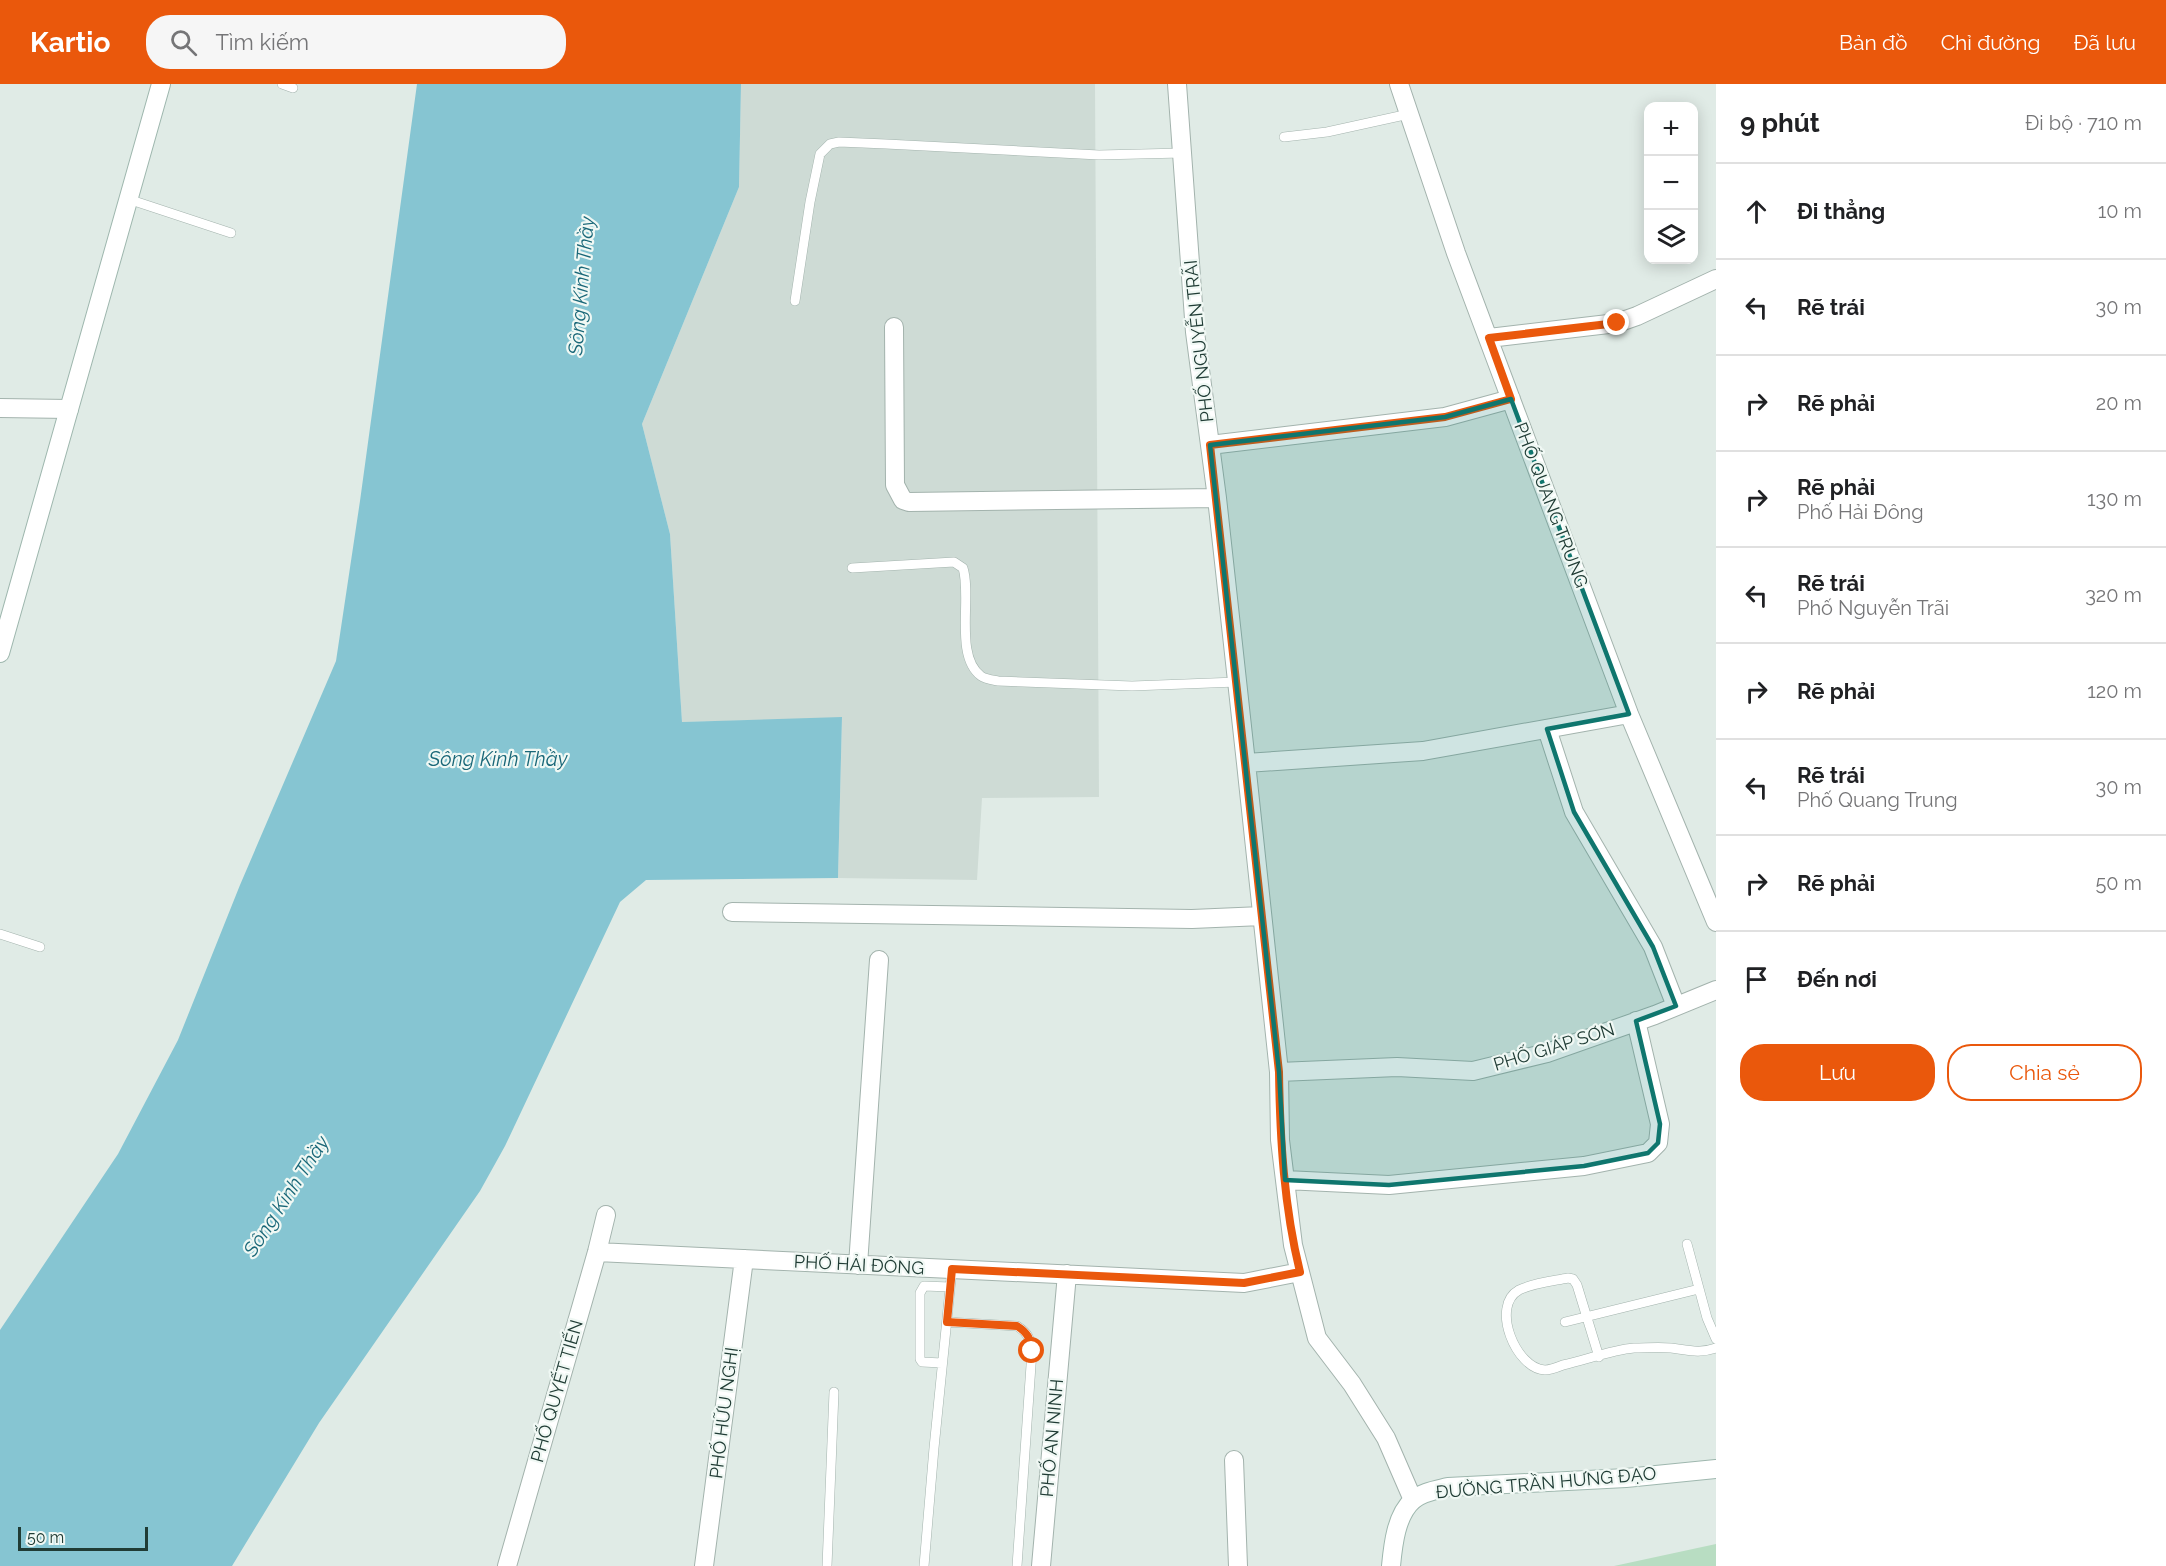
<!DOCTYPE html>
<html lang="vi">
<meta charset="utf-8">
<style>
:root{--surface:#fff;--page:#f6f6f6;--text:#202124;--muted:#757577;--line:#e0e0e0;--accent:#ea580c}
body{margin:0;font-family:Raleway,sans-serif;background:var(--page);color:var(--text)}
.controls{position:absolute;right:18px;top:18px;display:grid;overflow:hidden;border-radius:12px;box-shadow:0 3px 15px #0003}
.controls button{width:54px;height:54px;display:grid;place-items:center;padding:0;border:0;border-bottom:2px solid var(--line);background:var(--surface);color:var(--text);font:30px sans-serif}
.scale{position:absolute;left:18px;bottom:15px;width:130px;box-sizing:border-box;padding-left:6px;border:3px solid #203c35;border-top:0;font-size:16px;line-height:21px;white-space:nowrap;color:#203c35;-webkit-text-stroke:4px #f0f8f4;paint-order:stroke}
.stop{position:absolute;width:18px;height:18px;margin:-14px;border:4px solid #ea580c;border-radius:50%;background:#fff}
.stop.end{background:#ea580c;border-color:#fff;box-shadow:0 2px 6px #0008}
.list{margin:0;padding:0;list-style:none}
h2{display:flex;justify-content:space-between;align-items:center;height:78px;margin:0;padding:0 24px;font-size:26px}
h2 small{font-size:20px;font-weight:400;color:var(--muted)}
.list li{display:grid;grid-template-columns:39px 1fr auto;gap:18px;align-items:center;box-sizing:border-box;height:96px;padding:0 24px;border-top:2px solid var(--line)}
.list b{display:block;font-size:22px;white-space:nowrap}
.list p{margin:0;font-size:20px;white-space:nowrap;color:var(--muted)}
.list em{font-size:20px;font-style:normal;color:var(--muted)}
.actions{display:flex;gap:12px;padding:18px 24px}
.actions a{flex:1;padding:14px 0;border:2px solid var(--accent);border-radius:24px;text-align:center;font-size:21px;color:var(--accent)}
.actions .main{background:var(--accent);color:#fff}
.icon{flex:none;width:33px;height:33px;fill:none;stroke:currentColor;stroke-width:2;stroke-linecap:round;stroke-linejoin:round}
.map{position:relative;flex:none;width:1716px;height:1482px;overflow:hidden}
header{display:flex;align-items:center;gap:36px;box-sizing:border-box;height:84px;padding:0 30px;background:var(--accent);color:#fff}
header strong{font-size:28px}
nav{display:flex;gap:33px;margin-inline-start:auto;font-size:21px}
.search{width:420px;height:54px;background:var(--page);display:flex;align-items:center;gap:15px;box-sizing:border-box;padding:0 21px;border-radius:24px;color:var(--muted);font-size:22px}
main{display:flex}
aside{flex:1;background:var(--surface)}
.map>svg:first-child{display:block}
.built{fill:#cedbd5}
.green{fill:#b8ddc2}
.water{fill:#86c5d2}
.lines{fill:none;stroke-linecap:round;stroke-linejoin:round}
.lane-casing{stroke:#a3b3ad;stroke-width:10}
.street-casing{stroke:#a3b3ad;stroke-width:20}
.secondary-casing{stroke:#9eb7ae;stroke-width:20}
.lane{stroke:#fff;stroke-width:9}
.street{stroke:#fff;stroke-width:18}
.secondary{stroke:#fff;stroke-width:18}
.route{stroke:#ea580c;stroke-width:8}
.marked{fill:#0f766e;fill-opacity:0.2;stroke:#0f766e;stroke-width:4.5;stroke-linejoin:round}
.labels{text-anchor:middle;stroke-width:4.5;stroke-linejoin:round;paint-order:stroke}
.street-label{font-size:18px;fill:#203c35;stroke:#f0f8f4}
.water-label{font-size:20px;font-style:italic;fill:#196778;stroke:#f0f8f4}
</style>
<header>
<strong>Kartio</strong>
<div class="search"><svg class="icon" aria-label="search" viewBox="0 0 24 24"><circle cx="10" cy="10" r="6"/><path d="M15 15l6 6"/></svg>Tìm kiếm</div>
<nav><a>Bản đồ</a><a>Chỉ đường</a><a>Đã lưu</a></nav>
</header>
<main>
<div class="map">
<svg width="1716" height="1482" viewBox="0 0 1716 1482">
<rect width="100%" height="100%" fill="#e0ebe6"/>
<path class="built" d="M741,0H1095L1099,713L982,714L977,796L838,794L842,634L682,638L670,450L642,340L739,103Z"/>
<path class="green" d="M1716,1460V1482H1614Z"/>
<path class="water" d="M417,0H741L739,103L642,340L670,450L682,638L842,633L838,794L646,796L620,818L505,1062L480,1107L319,1339L232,1482H0V1246L118,1070L178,956L240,801L336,577L360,417Z"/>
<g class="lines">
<g class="lane-casing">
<path id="lane" d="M282,0L293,4
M1284,53L1327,48L1409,30
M128,115L231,149
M795,217L810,118L820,70L830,60L839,58L886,60L1099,71L1182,69
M852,484L954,478L963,484C972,513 954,572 981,592C985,595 993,596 998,597L1132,602L1237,598
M0,850L40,863
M1687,1160L1707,1234L1716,1255
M947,1238L1017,1242C1028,1249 1030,1254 1032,1267L1017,1482
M1565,1238L1699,1205
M1599,1273L1577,1201L1573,1195L1568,1194C1553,1197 1533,1199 1519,1206C1490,1222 1516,1285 1545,1286C1550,1286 1558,1283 1563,1281C1586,1276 1611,1266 1634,1264C1646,1264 1659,1263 1671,1264C1687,1266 1700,1270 1716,1264
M942,1279L922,1278L920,1275V1209L924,1202L950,1203
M827,1482L834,1308
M924,1482L934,1364L952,1185"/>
</g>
<g class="street-casing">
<path id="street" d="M1177,0L1195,248L1217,414L1246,679L1279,988L1280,1056L1293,1161L1317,1254L1352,1300L1386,1354L1413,1416
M1399,0L1456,169L1629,630L1716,838
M894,243L895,401L903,416L909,418L1217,414
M1489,254L1617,239L1637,232L1716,195
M0,324L69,325
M1210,361L1445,333L1511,315
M1547,645L1574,728L1653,863L1676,922
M1246,679L1423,667L1629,630
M732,828L1192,835L1262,832
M1279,988L1397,983L1473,987L1547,969L1655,931L1716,906
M1285,1096L1389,1101L1584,1082L1648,1069L1658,1059L1660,1040L1636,937
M597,1168L1244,1199L1300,1188
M858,1181L879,876
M1234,1376L1238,1482
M507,1482L597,1168L606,1131
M704,1482L744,1175
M1041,1482L1067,1190"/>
</g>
<g class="secondary-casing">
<path id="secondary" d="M0,569L161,0
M1391,1482C1393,1461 1396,1431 1413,1416C1422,1408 1436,1406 1448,1403L1626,1394L1716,1385"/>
</g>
<use href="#lane" class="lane"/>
<use href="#street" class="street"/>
<use href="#secondary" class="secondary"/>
</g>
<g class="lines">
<path class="route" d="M1032,1267C1030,1254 1028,1249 1017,1242L947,1238L952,1185L1244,1199L1300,1188C1284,1123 1280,1055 1279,988L1210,361L1445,333L1511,315L1489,254L1617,239"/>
</g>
<path class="marked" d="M1511,315L1629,630L1547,645L1574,728L1653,863L1676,922L1636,937L1660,1040L1658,1059L1648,1069L1584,1082L1389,1101L1285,1096L1279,988L1210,361L1445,333Z"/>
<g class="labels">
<g class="street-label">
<text transform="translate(1199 257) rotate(-96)" y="6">PHỐ NGUYỄN TRÃI</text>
<text transform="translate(1551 421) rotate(69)" y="6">PHỐ QUANG TRUNG</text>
<text transform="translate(1554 963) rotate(-17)" y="6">PHỐ GIÁP SƠN</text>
<text transform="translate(859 1181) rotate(3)" y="6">PHỐ HẢI ĐÔNG</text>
<text transform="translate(557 1307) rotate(-74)" y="6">PHỐ QUYẾT TIẾN</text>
<text transform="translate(724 1329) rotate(-83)" y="6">PHỐ HỮU NGHỊ</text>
<text transform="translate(1052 1354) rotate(-85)" y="6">PHỐ AN NINH</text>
<text transform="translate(1546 1399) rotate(-5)" y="6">ĐƯỜNG TRẦN HƯNG ĐẠO</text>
</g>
<g class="water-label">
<text transform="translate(581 202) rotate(-85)" y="7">Sông Kinh Thầy</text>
<text x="498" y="682">Sông Kinh Thầy</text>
<text transform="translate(286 1112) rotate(-57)" y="7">Sông Kinh Thầy</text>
</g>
</g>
</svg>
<div class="controls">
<button>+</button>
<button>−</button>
<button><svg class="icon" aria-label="layers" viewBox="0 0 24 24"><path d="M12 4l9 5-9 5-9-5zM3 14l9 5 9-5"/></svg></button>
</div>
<div class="scale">50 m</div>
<div class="stop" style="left:1032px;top:1267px"></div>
<div class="stop end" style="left:1617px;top:239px"></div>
</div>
<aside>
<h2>9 phút<small>Đi bộ · 710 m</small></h2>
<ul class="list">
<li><svg class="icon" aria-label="ahead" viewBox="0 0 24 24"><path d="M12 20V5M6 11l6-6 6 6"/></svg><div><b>Đi thẳng</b></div><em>10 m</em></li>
<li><svg class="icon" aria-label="left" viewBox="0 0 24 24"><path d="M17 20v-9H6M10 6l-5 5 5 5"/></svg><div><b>Rẽ trái</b></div><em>30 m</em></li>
<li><svg class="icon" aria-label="right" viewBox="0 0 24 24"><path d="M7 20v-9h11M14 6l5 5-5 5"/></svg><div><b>Rẽ phải</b></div><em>20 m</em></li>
<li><svg class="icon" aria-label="right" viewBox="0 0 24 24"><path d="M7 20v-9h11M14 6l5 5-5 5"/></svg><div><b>Rẽ phải</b><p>Phố Hải Đông</p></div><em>130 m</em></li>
<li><svg class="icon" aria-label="left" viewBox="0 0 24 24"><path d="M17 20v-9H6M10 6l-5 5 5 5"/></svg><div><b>Rẽ trái</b><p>Phố Nguyễn Trãi</p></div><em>320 m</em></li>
<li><svg class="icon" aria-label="right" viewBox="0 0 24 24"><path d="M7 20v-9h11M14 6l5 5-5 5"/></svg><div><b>Rẽ phải</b></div><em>120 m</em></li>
<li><svg class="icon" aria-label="left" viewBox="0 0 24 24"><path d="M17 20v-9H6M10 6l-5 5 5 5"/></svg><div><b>Rẽ trái</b><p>Phố Quang Trung</p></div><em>30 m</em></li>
<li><svg class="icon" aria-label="right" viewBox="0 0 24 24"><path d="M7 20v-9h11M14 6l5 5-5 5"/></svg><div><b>Rẽ phải</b></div><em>50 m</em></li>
<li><svg class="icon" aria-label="arrive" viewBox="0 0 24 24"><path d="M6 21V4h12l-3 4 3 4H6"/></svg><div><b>Đến nơi</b></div></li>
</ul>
<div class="actions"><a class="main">Lưu</a><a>Chia sẻ</a></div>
</aside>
</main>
